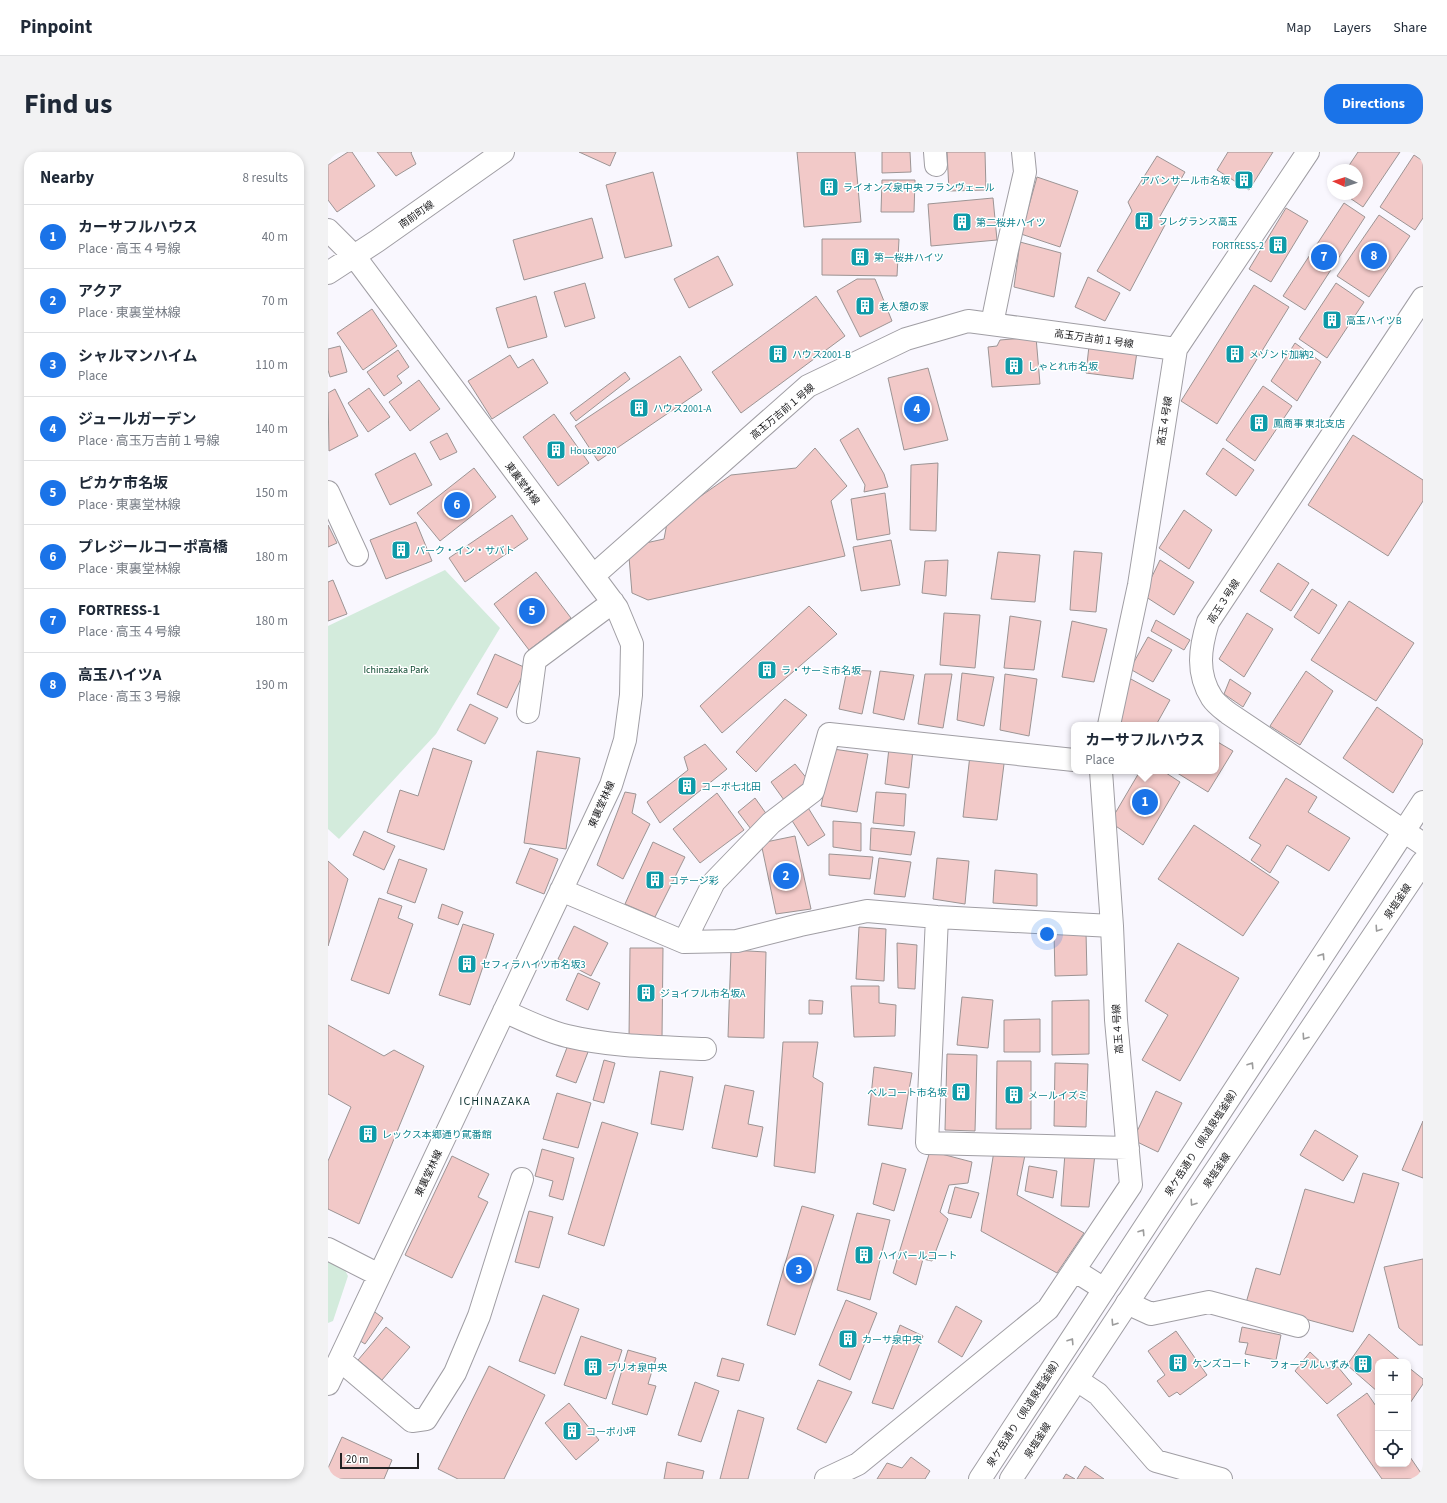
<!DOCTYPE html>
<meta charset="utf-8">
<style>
:root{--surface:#fff;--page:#f2f2f3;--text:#1f2937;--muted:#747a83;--line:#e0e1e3;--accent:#1a73e8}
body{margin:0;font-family:"Source Sans 3","Noto Sans JP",sans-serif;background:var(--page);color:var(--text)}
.controls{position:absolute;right:12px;bottom:12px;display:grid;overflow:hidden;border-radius:8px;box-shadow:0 2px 6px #0003}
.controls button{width:36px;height:36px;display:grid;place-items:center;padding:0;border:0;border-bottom:1px solid var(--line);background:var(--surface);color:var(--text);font:20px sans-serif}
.compass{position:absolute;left:999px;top:12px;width:36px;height:36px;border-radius:50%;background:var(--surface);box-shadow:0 2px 6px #0003;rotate:273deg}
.scale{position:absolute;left:12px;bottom:10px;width:79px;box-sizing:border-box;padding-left:4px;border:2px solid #222224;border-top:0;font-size:11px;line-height:14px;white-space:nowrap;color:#222224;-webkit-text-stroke:3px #fff;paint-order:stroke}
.you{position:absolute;left:719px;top:782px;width:14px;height:14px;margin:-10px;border:3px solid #fff;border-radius:50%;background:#1a73e8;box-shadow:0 0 0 6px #1a73e833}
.badge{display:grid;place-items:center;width:26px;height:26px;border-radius:50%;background:var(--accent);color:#fff;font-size:13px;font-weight:700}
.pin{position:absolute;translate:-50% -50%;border:2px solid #fff;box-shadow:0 1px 4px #0006}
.popup{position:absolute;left:743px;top:570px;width:148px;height:52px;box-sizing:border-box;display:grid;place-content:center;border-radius:8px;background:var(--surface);filter:drop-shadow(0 1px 3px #0005);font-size:13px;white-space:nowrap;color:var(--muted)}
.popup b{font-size:15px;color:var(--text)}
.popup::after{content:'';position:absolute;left:50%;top:100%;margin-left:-8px;border:8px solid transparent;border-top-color:var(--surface)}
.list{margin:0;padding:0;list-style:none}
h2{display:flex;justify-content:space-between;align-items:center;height:52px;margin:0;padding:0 16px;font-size:17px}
h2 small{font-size:13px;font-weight:400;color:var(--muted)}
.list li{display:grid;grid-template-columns:26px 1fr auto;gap:12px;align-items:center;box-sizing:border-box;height:64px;padding:0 16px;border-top:1px solid var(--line)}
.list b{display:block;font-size:15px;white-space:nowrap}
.list p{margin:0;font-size:13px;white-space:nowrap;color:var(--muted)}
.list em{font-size:13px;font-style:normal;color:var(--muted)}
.icon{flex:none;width:22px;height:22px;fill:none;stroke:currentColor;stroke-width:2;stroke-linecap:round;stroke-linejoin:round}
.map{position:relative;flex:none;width:1095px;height:1327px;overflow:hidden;border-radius:16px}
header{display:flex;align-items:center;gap:24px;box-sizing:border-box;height:56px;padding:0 20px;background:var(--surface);border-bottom:1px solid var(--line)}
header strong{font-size:19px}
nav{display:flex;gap:22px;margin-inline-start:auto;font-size:14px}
.intro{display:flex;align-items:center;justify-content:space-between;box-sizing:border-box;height:96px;padding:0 24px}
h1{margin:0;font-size:28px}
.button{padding:10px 18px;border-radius:16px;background:var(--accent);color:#fff;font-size:14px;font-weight:700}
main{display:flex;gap:24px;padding:0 24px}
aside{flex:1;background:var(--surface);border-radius:16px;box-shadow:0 2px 6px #0003}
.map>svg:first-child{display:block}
.green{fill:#d3ebdc}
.building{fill:#f2c9c8;stroke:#9c9494}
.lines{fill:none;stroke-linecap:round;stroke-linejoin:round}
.minor-casing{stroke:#a09ea4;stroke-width:24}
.major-casing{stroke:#a09ea4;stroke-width:24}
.minor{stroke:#fff;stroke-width:22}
.major{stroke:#fff;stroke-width:22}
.oneway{stroke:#9c9c9c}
.labels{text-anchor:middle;stroke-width:3;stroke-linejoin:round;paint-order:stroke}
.culture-label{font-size:10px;fill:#0d838f;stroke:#fff;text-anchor:start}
.street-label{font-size:10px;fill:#222224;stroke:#fff}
.park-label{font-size:10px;fill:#0b482d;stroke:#fff}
.quarter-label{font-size:12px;letter-spacing:1px;fill:#133636;stroke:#fff}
</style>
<header>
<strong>Pinpoint</strong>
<nav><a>Map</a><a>Layers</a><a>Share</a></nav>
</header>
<div class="intro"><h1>Find us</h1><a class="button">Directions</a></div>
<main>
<aside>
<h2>Nearby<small>8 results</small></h2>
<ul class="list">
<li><span class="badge">1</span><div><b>カーサフルハウス</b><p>Place · 高玉４号線</p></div><em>40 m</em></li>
<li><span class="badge">2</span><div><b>アクア</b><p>Place · 東裏堂林線</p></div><em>70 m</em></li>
<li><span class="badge">3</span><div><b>シャルマンハイム</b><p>Place</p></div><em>110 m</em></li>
<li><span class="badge">4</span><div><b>ジュールガーデン</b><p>Place · 高玉万吉前１号線</p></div><em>140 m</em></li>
<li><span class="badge">5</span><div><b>ピカケ市名坂</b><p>Place · 東裏堂林線</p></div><em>150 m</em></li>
<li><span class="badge">6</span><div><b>プレジールコーポ高橋</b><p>Place · 東裏堂林線</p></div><em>180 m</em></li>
<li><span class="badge">7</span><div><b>FORTRESS-1</b><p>Place · 高玉４号線</p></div><em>180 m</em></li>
<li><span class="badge">8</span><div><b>高玉ハイツA</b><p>Place · 高玉３号線</p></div><em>190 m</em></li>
</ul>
</aside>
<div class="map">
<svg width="1095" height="1327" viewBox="0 0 1095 1327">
<rect width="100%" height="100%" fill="#f9f7fe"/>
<path class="green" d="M117,418L172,476L108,582L11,687L0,677V474Z
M0,1105L14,1112L20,1124L5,1169L0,1171Z"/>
<path class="building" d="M20,0H24L47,34L9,60L0,48V13Z
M49,0H84L83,1L88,12L68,24Z
M251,0H288L282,14Z
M469,0H527L533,70L476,75Z
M554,0H582L583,20L554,21Z
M619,0H657L658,38L621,39Z
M900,0H945L921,38L889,18Z
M1030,0H1072L1035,55L1016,42H1029V18H1018Z
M1086,3L1095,9V66L1087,78L1052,55Z
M829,4L857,20L831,66L837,73L802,139L769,119L804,59L800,50Z
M325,20L344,94L297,106L278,33Z
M709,25L750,39L732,95L693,82Z
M554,28H587L586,60H553Z
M665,46L669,88L603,94L600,52Z
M1016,51L1037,65L977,158L955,144Z
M958,56L980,69L943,130L921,117Z
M1051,63L1082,84L1041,145L1009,124Z
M264,66L275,106L196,128L185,88Z
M494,87H571L569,124L494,123Z
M692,90L733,101L726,145L686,135Z
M390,104L405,133L361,156L346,127Z
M760,125L792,141L777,169L747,155Z
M529,127H547L564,169L532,185L509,139Z
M257,131L267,166L237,175L226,140Z
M1008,131L1036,150L999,206L971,187Z
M926,133L961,155L889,272L853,249Z
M208,144L219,185L180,196L168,156Z
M488,144L517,184L413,261L384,220Z
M44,157L69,194L35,218L9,181Z
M708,185L712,232L664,235L660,195L669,194L672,188Z
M967,191L993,210L969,249L943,229Z
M12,194L19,220L2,225L0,218V197Z
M761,194L809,200L805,227L758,221Z
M70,198L81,215L69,224L74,231L56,244L39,220Z
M182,203L190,216L205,207L220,231L164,267L140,229Z
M352,204L374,238L270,309L247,274Z
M600,216L620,288L576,298L560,226Z
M297,220L302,227L248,269L242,261Z
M91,228L112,257L82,279L61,250Z
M935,234L964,254L927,309L898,288Z
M41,236L62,265L40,280L20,251Z
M7,237L30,284L1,299L0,241Z
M226,262L261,311L230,334L195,285Z
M530,276L556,322L560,335L536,340L537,333L512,288Z
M119,281L129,300L112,308L102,290Z
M1025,283L1095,328V349L1060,404L980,353Z
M487,296L519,334L503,349L517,404L320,448L304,441L301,405L313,392L336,387L339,371L348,366L350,360L403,323L468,316Z
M895,296L926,318L908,344L878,322Z
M87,301L104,333L62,353L47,322Z
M610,311L608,379L582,378L583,313Z
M146,316L168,345L112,389L89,361Z
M557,341L562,382L529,388L523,347Z
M856,358L884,378L861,417L831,396Z
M184,363L200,387L137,430L121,406Z
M88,370L104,409L58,427L42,388Z
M0,373L9,391L0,395Z
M563,388L572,433L533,439L525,395Z
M746,399L774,401L768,460L742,458Z
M670,400L712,403L707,450L663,447Z
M620,408L618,444L594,441L597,409Z
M832,408L866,430L846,463L815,443Z
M950,411L981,431L963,459L932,439Z
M208,420L243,466L201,498L166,452Z
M5,428L19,462L0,469V430Z
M984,437L1009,453L991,482L966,465Z
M1021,449L1086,491L1048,549L983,508Z
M481,454L509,482L394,581L372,554Z
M616,461L652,463L647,516L612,513Z
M919,461L945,477L916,525L891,507Z
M682,464L713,469L706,518L676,516Z
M828,468L862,488L856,498L823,479Z
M744,469L779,477L766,530L734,525Z
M820,485L844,498L825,530L802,517Z
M167,502L198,516L179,556L149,542Z
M519,518L543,519L534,562L511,557Z
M552,519L586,523L576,568L545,561Z
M978,519L1005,539L972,593L942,574Z
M634,521L666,525L656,574L629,568Z
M597,522H624L615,576L590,572Z
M677,522L709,527L701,584L672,578Z
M801,526L842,548L828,573H790Z
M902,527L923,541L915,555L896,542Z
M457,547L479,563L428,620L408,600Z
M142,552L170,566L157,592L129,578Z
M1049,555L1095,588V591L1065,641L1015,606Z
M888,589L905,599L880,640L846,619H888Z
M377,592L399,617L332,671L319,650L360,618L356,605Z
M105,596L144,609L116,698L59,680L72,638L90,644Z
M561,596L585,598L581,636L557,632Z
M505,597L540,602L529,660L493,654Z
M209,599L252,606L238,697L196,691Z
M642,603L677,604L669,668L635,665Z
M467,612L480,628L456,648L443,630Z
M812,619H835L852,630L815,693L782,670Z
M958,626L989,645L980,660L1022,686L1001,719L959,693L942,721L923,708L933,693L921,686Z
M297,640L308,642L304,661L322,672L295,727L269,713Z
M548,640L578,642L576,674L545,671Z
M389,641L416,678L372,711L345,677Z
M427,646L442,667L426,681L410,660Z
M479,654L497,683L480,694L463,667Z
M505,669L533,671V699L505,695Z
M866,673L951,730L915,784L830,727Z
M543,676L587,680L583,703L542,698Z
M36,679L67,694L56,718L25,703Z
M467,684L483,757L448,762L433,691Z
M325,690L357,705L327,765L297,752Z
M202,696L230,707L216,742L188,731Z
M501,702L545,705L542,727L501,723Z
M551,706L583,710L577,745L546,742Z
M609,706L641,709L637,752L605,747Z
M71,707L99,717L87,751L59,741Z
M0,709L20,727L0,794Z
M667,718L709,722V754L665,751Z
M51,746L74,754L70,766L85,772L61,842L23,828Z
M114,752L135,760L130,773L110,766Z
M135,772L166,782L142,853L111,843Z
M246,774L280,791L263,824L230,807Z
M531,775L558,777L556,829L528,827Z
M758,780L759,823L727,824L726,781Z
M569,791L589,793L587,837L570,836Z
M850,791L911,826L852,929L814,908L840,863L817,849Z
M302,796H335L334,887L301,886Z
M403,798L438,800L436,886L400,885Z
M250,821L272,831L260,858L238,848Z
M523,834H551V851L568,853L567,884L526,885Z
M634,845L665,848L660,896L629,893Z
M481,848L495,849L494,862H481Z
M761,848V902L724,903V849Z
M712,867V900H676V868Z
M0,873L56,904L66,898L96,914L31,1072L0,1057V1009L23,955L0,942Z
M455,890H490L485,925L495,931L487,1021L446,1014Z
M240,893L260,900L248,931L228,924Z
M619,902L649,903L647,979L617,978Z
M276,908L287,911L276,951L265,948Z
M669,909H703V977H668Z
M727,911L760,912L758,975L726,974Z
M546,915L584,921L574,977L540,973Z
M332,919L365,925L355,978L323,972Z
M397,933L426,939L420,972L435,975L429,1005L384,996Z
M828,939L854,951L830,1000L805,988Z
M229,941L263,951L250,996L215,987Z
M1095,969V1026L1074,1018Z
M274,970L310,981L276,1094L240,1082Z
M987,978L1030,1004L1015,1029L972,1003Z
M214,997L246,1006L235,1048L221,1044L225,1029L207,1024Z
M602,999L644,1010L640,1031L621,1033L612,1060L620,1067L604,1109L595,1107L588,1133L565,1121Z
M666,999L697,1003L689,1043L756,1081L729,1121L653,1079Z
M737,1001L767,1002L761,1055L733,1054Z
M124,1004L161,1022L150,1045L160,1050L124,1126L77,1103Z
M554,1011L578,1017L566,1059L545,1052Z
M701,1014L729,1019L725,1046L697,1039Z
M1035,1021L1071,1031L1025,1180L918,1151L928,1116L952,1123L977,1037L1026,1051Z
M627,1035L651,1041L643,1066L620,1061Z
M474,1054L506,1063L467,1183L439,1173Z
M201,1059L225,1065L211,1116L187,1110Z
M529,1061L562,1068L542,1148L509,1138Z
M1095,1107V1193H1091L1071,1176L1056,1115Z
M215,1143L251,1157L227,1222L191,1209Z
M518,1148L549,1161L522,1228L491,1213Z
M628,1154L654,1169L634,1205L610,1190Z
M44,1158L55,1166L37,1192L26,1185Z
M572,1173L595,1184L565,1257L544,1251Z
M58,1175L82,1195L54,1228L30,1208Z
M914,1175L953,1183L948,1208L917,1202L920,1191L911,1190Z
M848,1179L879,1223L852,1243L849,1240L841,1245L829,1229L837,1223L820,1199Z
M1041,1182L1074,1210H1050V1240L1019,1213Z
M253,1184L294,1198L278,1247L236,1233Z
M300,1198L328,1206L320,1232L328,1234L319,1263L284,1252Z
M982,1200L999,1216L1010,1215L1024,1232L999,1252L967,1219Z
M394,1206L416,1212L411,1229L389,1224Z
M161,1214L217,1243L176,1327H130L110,1317Z
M1080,1215L1095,1227V1232L1080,1254Z
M490,1228L524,1240L498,1291L469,1277Z
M367,1230L391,1239L373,1290L350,1283Z
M1039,1241L1050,1257V1312H1080V1302L1095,1324V1327H1054L1009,1263Z
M241,1251L271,1288L248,1308L217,1271Z
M410,1258L436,1266L420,1327H392Z
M14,1285L64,1308L56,1327H0V1316Z
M583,1305L602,1319L597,1327H549L559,1311L574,1316Z
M339,1310L376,1319L374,1327H336Z
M757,1314L776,1327H749Z
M738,1322L747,1327H735Z"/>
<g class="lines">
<g class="minor-casing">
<path id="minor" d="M607,0L608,13
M0,78L27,105L289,456L304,492L303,543L297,588L283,633L0,1232
M0,121L49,89L175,0
M1095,146L880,470C872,496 868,521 884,546C888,552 895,557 900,561L1095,692
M664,172L679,98L697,20L695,0
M0,340L29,403
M265,424L480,234L578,187L640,169L848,197
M200,560L207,508L285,450
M781,573L811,433L848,197L980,0
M233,738L356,790L409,789L472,773L539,759L609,765L784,774
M609,765L599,991L800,996
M356,790L386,730L443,671L485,639L501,582L746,608
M176,859C196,868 218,879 239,884C285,895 331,895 377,897
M0,1097L51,1123
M746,1118L776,1137
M799,1151L823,1162L881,1150L970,1174
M12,1208L84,1269L98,1267L127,1221L151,1164L194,1027
M749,1228L770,1242L828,1309L893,1327
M498,1327L530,1312L720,1157L803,1033L788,868L784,774L773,619"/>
</g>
<g class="major-casing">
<path id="major" d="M652,1327L1095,650
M683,1327L861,1058L1095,710"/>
</g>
<use href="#minor" class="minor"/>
<use href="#major" class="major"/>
</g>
<defs><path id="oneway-chevron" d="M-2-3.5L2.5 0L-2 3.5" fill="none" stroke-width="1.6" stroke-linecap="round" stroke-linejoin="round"/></defs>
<g class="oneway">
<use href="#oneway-chevron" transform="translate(1050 777) rotate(124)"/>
<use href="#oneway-chevron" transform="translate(994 804) rotate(-57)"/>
<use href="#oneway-chevron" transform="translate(977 885) rotate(124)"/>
<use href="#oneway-chevron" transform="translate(923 913) rotate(-57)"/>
<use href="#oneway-chevron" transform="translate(865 1051) rotate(124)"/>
<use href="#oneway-chevron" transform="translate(814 1080) rotate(-57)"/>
<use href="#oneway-chevron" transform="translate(786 1171) rotate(123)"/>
<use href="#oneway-chevron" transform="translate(743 1189) rotate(-57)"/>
</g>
<defs>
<g id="building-square" transform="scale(1)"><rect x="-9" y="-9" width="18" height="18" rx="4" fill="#0f9aa8" stroke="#fff"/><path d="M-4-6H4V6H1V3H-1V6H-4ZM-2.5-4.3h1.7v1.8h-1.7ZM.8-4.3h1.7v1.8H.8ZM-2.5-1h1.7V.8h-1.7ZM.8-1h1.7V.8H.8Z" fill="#fff"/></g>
</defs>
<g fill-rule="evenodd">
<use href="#building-square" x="916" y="28"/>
<use href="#building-square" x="501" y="35"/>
<use href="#building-square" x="816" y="69"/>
<use href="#building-square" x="634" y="70"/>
<use href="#building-square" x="950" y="93"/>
<use href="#building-square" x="532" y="105"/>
<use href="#building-square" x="537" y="154"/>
<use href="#building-square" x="1004" y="168"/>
<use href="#building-square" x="450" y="202"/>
<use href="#building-square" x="907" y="202"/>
<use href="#building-square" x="686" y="214"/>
<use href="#building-square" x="311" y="256"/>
<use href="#building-square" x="931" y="271"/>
<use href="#building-square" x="228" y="298"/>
<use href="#building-square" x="73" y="398"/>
<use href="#building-square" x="439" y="518"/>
<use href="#building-square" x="359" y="634"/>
<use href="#building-square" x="327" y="728"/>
<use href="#building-square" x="139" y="812"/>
<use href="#building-square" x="318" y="841"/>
<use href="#building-square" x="633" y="940"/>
<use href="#building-square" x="686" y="943"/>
<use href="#building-square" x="40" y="982"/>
<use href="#building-square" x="536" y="1103"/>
<use href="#building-square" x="520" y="1187"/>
<use href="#building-square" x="850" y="1211"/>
<use href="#building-square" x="1035" y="1212"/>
<use href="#building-square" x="265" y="1215"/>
<use href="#building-square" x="244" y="1279"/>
</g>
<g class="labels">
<g class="culture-label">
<text x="902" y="32" text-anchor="end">アバンサール市名坂</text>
<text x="515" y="39">ライオンズ泉中央 フランヴェール</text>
<text x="830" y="73">フレグランス高玉</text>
<text x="648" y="74">第二桜井ハイツ</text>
<text x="936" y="97" text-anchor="end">FORTRESS-2</text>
<text x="546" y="109">第一桜井ハイツ</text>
<text x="551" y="158">老人憩の家</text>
<text x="1018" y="172">高玉ハイツB</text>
<text x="464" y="206">ハウス2001-B</text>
<text x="921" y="206">メゾンド加納2</text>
<text x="700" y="218">しゃとれ市名坂</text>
<text x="325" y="260">ハウス2001-A</text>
<text x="945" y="275">鳳商事 東北支店</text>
<text x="242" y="302">House2020</text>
<text x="87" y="402">パーク・イン・サバト</text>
<text x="453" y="522">ラ・サーミ市名坂</text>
<text x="373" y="638">コーポ七北田</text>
<text x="341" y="732">コテージ彩</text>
<text x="153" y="816">セフィラハイツ市名坂3</text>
<text x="332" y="845">ジョイフル市名坂A</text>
<text x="619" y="944" text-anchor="end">ベルコート市名坂</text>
<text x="700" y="947">メールイズミ</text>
<text x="54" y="986">レックス本郷通り貮番館</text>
<text x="550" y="1107">ハイパールコート</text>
<text x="534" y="1191">カーサ泉中央</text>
<text x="864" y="1215">ケンズコート</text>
<text x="1021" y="1216" text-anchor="end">フォーブルいずみ</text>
<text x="279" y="1219">ブリオ泉中央</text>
<text x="258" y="1283">コーポ小坪</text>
</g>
<g class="street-label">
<text transform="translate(88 62) rotate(-35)" y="4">南前町線</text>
<text transform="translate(766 186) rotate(8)" y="4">高玉万吉前１号線</text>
<text transform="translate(454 259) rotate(-40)" y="4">高玉万吉前１号線</text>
<text transform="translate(836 269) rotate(-81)" y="4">高玉４号線</text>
<text transform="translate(195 331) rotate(53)" y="4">東裏堂林線</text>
<text transform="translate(895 449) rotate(-57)" y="4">高玉３号線</text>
<text transform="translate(273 652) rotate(-66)" y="4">東裏堂林線</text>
<text transform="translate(1069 749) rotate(-56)" y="4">泉塩釜線</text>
<text transform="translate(789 877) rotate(-94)" y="4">高玉４号線</text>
<text transform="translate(874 988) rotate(-57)" y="4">泉ケ岳通り（県道泉塩釜線）</text>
<text transform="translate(888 1018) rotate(-56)" y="4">泉塩釜線</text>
<text transform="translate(100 1021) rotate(-65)" y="4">東裏堂林線</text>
<text transform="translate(696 1259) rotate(-57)" y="4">泉ケ岳通り（県道泉塩釜線）</text>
<text transform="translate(709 1288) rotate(-57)" y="4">泉塩釜線</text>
</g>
<g class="park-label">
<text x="68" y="521">Ichinazaka Park</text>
</g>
<g class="quarter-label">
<text x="167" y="953">ICHINAZAKA</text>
</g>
</g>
</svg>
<div class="controls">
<button>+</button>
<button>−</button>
<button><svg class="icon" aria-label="locate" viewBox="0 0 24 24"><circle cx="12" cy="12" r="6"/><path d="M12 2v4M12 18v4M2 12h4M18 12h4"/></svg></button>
</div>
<svg class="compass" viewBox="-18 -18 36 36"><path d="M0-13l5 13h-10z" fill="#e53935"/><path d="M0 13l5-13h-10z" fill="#747a83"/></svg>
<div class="scale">20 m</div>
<div class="you"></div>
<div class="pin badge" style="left:817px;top:650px">1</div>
<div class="popup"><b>カーサフルハウス</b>Place</div>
<div class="pin badge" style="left:458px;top:724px">2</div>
<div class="pin badge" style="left:471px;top:1118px">3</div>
<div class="pin badge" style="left:589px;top:257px">4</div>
<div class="pin badge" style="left:204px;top:459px">5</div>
<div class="pin badge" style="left:129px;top:353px">6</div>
<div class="pin badge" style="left:996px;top:105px">7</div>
<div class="pin badge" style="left:1046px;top:104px">8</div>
</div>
</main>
